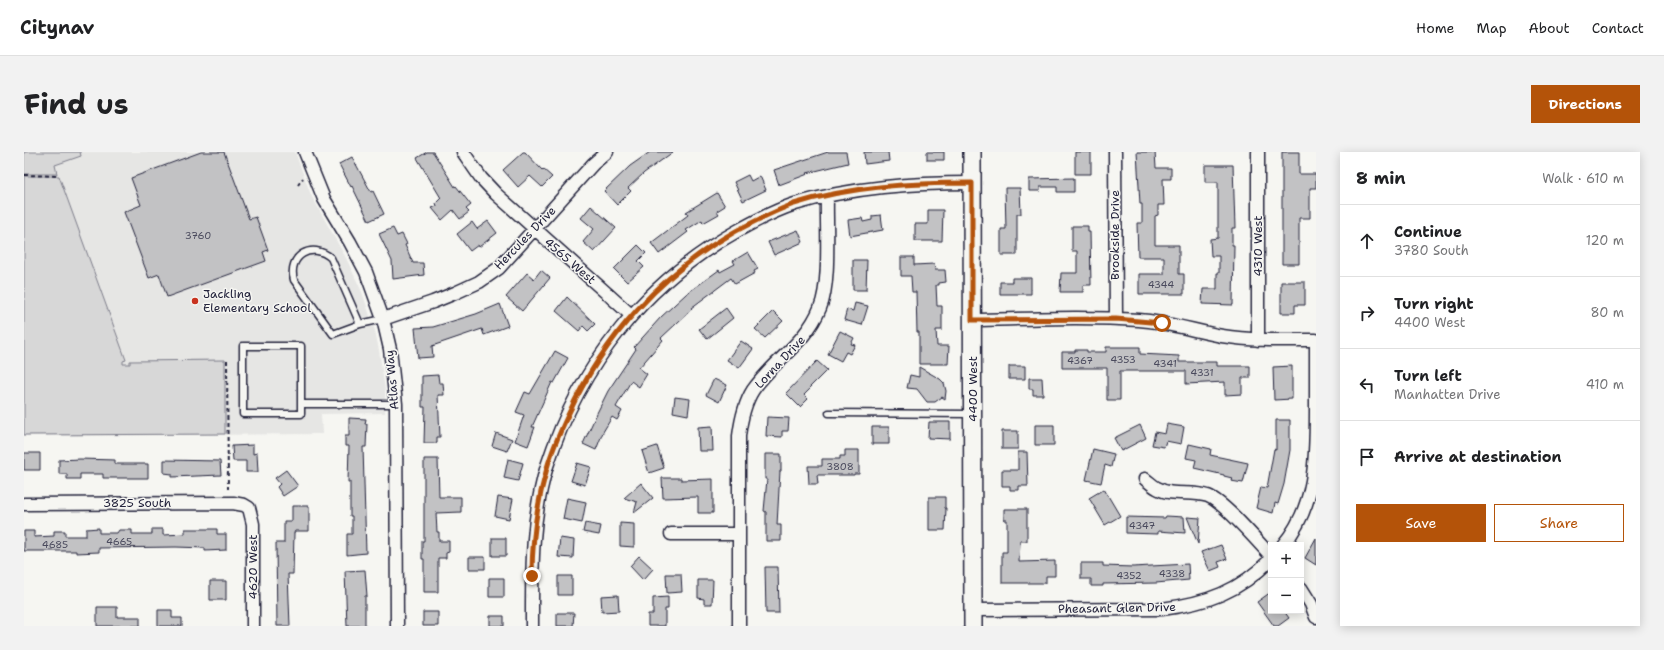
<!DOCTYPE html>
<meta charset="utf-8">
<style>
:root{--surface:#fff;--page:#f2f2f2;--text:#202124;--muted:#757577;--line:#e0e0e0;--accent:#b45309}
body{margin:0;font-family:"Shantell Sans",sans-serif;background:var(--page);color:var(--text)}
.controls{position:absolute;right:12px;bottom:12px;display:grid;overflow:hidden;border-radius:0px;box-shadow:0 2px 10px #0003}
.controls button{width:36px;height:36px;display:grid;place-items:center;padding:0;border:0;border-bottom:1px solid var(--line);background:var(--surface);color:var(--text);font:20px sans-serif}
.stop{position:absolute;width:12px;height:12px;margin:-9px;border:3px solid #b45309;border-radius:50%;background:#fff}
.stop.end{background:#b45309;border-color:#fff;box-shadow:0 1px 4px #0008}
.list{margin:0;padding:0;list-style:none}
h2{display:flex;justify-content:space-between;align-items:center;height:52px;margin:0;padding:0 16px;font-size:17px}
h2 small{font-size:13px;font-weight:400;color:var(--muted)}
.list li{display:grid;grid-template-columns:26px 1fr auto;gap:12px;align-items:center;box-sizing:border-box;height:72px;padding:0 16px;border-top:1px solid var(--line)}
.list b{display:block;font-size:15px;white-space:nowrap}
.list p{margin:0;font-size:13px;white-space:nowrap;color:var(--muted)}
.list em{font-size:13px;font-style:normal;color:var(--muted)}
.actions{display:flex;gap:8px;padding:12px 16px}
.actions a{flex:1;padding:9px 0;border:1px solid var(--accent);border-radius:0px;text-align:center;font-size:14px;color:var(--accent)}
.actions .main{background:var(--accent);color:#fff}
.icon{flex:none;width:22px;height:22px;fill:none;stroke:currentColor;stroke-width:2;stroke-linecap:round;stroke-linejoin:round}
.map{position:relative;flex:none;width:1292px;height:474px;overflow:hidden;border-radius:0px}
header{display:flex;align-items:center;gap:24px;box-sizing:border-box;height:56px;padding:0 20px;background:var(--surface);border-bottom:1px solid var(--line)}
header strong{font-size:19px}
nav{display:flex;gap:22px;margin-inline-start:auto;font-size:14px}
.intro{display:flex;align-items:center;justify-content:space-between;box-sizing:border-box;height:96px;padding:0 24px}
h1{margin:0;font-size:28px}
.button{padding:10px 18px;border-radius:0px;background:var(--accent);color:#fff;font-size:14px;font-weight:700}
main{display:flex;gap:24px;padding:0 24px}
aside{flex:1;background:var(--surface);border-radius:0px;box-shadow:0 2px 10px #0003}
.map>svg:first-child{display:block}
.built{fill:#e6e6e4}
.green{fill:#d7d7d7;stroke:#7c7c89}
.building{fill:#c2c2c4;stroke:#22223b}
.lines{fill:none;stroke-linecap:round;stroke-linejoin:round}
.lane-casing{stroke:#22223b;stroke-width:9}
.street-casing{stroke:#22223b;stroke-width:15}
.secondary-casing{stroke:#22223b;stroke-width:20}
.path{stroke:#22223b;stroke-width:2;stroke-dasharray:4 3;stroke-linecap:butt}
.lane{stroke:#f6f6f2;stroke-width:6}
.street{stroke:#f6f6f2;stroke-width:12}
.secondary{stroke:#f6f6f2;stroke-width:17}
.route{stroke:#b45309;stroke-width:5}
.poi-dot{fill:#c8321e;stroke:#f6f6f2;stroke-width:1.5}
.labels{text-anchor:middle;stroke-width:3;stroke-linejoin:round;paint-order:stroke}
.number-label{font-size:10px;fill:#4a4a5d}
.street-label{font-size:12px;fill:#22223b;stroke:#f6f6f2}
.poi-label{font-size:12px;fill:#22223b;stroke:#f6f6f2;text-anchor:start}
</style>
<header>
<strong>Citynav</strong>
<nav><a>Home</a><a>Map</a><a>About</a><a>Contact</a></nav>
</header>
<div class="intro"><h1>Find us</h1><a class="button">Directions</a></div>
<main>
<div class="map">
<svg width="1292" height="474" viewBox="0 0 1292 474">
<rect width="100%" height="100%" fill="#f6f6f2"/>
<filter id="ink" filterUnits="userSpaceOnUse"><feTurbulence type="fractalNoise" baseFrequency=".025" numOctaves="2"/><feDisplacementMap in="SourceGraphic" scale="8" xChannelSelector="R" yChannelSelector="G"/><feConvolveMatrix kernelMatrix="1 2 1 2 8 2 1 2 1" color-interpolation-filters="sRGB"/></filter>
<g filter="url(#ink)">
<path class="built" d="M0,0H271L287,43L322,106L338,140L351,179L355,198L361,238V261L297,262L298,282L0,284Z"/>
<path class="green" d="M0,0H56L57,4L31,13L33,22H0Z
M0,24H35L102,208L99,209V212H106V209L201,208V282L0,283Z"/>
<path class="building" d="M177,0H200L225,67L232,65L244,98L239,100L242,109L143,145L135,122L125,126L100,60L117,53L107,26Z
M403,0H409L431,35L432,34L447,53L442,57L445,60L436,67L429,58L418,68L408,56L413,54L412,51L417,46L393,6Z
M499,0H501L518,18L519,17L528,25L518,35L506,24L494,35L479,18Z
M626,0H649L620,21L604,36L607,39L593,53L580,39L606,14Z
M804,0H822L824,11L783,21L784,22L755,33L750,18Z
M840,0H864L865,9L841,12Z
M903,0H920V8H903Z
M1051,0H1067V22H1051Z
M1113,0H1131L1132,16H1147V27H1139L1140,53H1134V63L1131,64V93H1155V122H1160V142H1115V122H1140V105H1114L1113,71H1118V52H1116Z
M1258,0H1275V22H1292V36H1286V66H1275V112H1258Z
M328,5L347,40L349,39L360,62L345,69L328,34L327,35L315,12Z
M1181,13H1209L1211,76H1208V93H1210L1209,153L1178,152L1179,137H1193V121H1195V104H1187L1186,87L1194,86V30H1181Z
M724,23L727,29L736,24L742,38L719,49L710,30Z
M1050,26V40H1033V35H1016V39H1005V27Z
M981,36H996L997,62H993V103H977V77H982Z
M693,41L701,54L693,59L695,62L679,71L678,68L662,78L664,80L635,102L627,91L664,63L662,60Z
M567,54L592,76L570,100L559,90L570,77L557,66Z
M904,58H919L918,89H891V72H904Z
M857,63L859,78L826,84L824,68L838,66L839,70L848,68V64Z
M464,69L473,81L455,95L454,93L446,99L433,82L448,70L453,77Z
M1048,74H1064V80H1066L1067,133H1059V140H1036L1037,121H1053V99H1048Z
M369,76L373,84L378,82L383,92L381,93L389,111H399L400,123L369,127L368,109L355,82Z
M774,78L779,90L750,103L744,90Z
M614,93L622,101L614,109L620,115L603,130L590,117Z
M724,100L734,117L730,119L731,121L711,132L707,126L667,156L668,157L637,186L639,188L615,216L623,222L615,235L607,229L592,255L598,259L593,268L588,265L579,280L572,298L559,292L573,261L584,239L612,197L610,195L637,165L662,142L695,118L696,120L711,112L709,109Z
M877,105H890V113L910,112L911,118H921L922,130L915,131V133H912L913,154H918V178H912L913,194H925L924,212H895V180H893L892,140H888L887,124H877Z
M829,108H843L842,138H829Z
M517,118L526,126L498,159L482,145L503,121L510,127Z
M988,126H1007V142H976V130H988Z
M1257,130H1281V153H1271V161H1257Z
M543,145L571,172L564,179L559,174L555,179L532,159Z
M831,151L844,154L838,173L820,168L823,157L829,159Z
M476,152L484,174L460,183L458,177L408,194L409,205L394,206L391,176L409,175L452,162Z
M702,156L709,166L683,187L675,177Z
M749,159L759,169L741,186L731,177Z
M816,179L830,186L827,192L831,193L826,202L822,200L817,209L804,202Z
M717,189L729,197L715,216L703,208Z
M1082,195H1116V202L1155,204V210H1193V214H1226V226H1218V242L1201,243V230L1162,232V219H1096V248H1083V216H1038V200H1051V198H1063V200H1082Z
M531,199L544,206L530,231L528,230L508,275H511L504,294L491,289L500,263L492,260L501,240L506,242Z
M793,209L803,218L785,236L786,237L780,243L784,247L776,255L762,241Z
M985,214H1001V227H985Z
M1268,214V247L1250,248L1249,215Z
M895,215L916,227L920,231L922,239L921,247L918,245L911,250H903L893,237L883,236L886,223L895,225Z
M414,223L415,231H419L420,243H414L416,285H413V291H400L401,255H398V224Z
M1005,226H1018L1019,243H1009V237H1005Z
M690,227L703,233L695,250L682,243Z
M651,245L666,247L664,263L649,260Z
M743,265L765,266L764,279H758V285L742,284Z
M325,266L342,267L341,272H343L342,295H339L342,401L323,403V382H328V364H326V330H324L325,294H321V284H325Z
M1252,268H1266V298L1260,332L1254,352L1251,351L1249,361L1232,356L1237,335L1243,336L1250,297L1252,298Z
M905,270H926V287L904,286Z
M1143,272L1160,275L1157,292L1142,289L1140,295L1128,293L1131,280L1141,282Z
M1011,273H1030V293H1011Z
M1116,273L1122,286L1097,299L1090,286Z
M688,274L689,299H675L674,275Z
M848,275H865V292H848Z
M978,279H994V297H978Z
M472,281L488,287L483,299L468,294Z
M1165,292L1187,297L1186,303L1224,311L1219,331L1207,329L1208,326L1200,324V323L1170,316L1172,308L1162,306Z
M229,293V302L233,301L234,320H222V309H209L208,294Z
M633,294L640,316L625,321L618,299Z
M1069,297L1090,302L1087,315L1081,313L1077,331L1062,328Z
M821,298H835V322H830V323H793L794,332H785L784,314H798V307H816V304H821Z
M994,300H1003L1004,334H995V338H986V334H978V318H994Z
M0,301H16V318H0Z
M741,302H757V319H756L753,373H757V389H742V360L740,359L743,327H741Z
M56,307L91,308V312H124V326H79V322H56V327H43V322H35V308Z
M400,307H414L415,345H437V360L412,361L413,380H415V389H425V400L422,401V406H414V440H400V407H398V389H400Z
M484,307L499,311L494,329L480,326Z
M140,308L196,309L197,323L148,325V322L140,321Z
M553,311L567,315L561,333L547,329Z
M262,318L274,334L259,344L253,335L256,332L251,326Z
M638,326H657V328L689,327V361H674V345L639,346Z
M617,331L629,346L610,361L613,350L600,346Z
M1080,337L1096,364L1081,373L1065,346Z
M474,345L489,347L485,367L471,364Z
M905,345H921V356H922L921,378H905Z
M543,346L562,350L558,371L539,367Z
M268,354H285V379H271L270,381L269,422H264L266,474H253L252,391H260V369H268Z
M980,357H1003V389H996L995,410L1031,409V424H1022V431H978V400H983V368H980Z
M1142,364L1160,365L1161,381L1134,379V382L1102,381V365L1141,366Z
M1163,365L1176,366L1174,392Z
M561,371L577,374L575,383L559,380Z
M596,371L610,372V395L596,394Z
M75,376V381H93L95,378H108V382H128V377H139V383L161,382V377H193V382H202V398L181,399V396L152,395L75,396V400L52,401V399H0V379H10V385L30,384V379H41V384H62V377Z
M468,386H482V404H468Z
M536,386L550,388L549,406L534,405Z
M1292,386V413L1281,406Z
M1197,393L1203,407L1194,410L1196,415L1186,419L1177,400Z
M615,404L629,417L619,428L606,414Z
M445,405H461V417H445Z
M1057,411H1079V414L1109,415L1164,412L1165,428L1132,431L1079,432V434H1067V427H1057Z
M741,415H754L755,461H742Z
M341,418L343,444H341V474H323L321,419Z
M642,422H657L658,440L643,441Z
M534,424H548V443H534Z
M465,426H480V445H465Z
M674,428H689L688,452H680V447L674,446Z
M186,429H202V448H186Z
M1247,440V459H1260L1265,466L1254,474H1250L1233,450Z
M594,443L595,459L578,460L577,444Z
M644,445V457H641V474H624V462H629V446Z
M73,455H93V465H116V474H73Z
M134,458H148V466H158V474H134Z
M399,460H414V474H399Z
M533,461H550L549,474H533Z
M466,464H480V474H466Z"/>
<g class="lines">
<g class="lane-casing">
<path id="lane" d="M336,172L307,106C288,89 263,104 270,128L309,182L336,172L359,167
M219,194H277V262H219Z
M277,252H372
M805,261L948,262"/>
</g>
<g class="street-casing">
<path id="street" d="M281,0L300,47L326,90L342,120L359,167L366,197L372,252L373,474
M439,0L457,26L472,42L607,163
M1091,0L1092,167
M1234,0V188
M359,167L409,150L431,141L455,130L475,116L569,12L583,0
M949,168C1004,167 1060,164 1115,168C1144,170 1170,179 1198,184C1229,189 1261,188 1292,188
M1121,327C1125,330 1129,334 1133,336C1148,345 1168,338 1184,344C1201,351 1233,389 1247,404
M0,352L209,351L220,353L225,356L229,372V474
M647,382H715
M1259,393C1292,354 1292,307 1292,259C1292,236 1292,212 1292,188
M1277,436L1287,452L1292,465
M949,458L1138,457C1183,451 1215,440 1247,407
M508,474C508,420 507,366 523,314C556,212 622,129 715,78C733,68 752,58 771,52C829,35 888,31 948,31
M715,474V284C717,268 720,252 729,238C750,208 782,191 796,156C807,130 802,73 803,44"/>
</g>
<g class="secondary-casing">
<path id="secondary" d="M948,0L949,474"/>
</g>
<path class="path" d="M0,23L35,24
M274,33L279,26
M203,208L204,337"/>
<use href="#lane" class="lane"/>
<use href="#street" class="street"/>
<use href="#secondary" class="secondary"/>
</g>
</g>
<g class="lines" filter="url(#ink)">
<path class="route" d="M508,424C508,388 513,351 523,316C528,298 536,280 544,263C580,185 637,121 712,79C731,69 750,59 770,52C827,34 888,31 948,31V168L1092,167L1138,171"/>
</g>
<circle class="poi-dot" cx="171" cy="149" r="4"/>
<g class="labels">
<g class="number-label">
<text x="174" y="87">3760</text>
<text x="1137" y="136">4344</text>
<text x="1099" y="211">4353</text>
<text x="1056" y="212">4367</text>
<text x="1141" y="215">4341</text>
<text x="1178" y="224">4331</text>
<text x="816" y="318">3808</text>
<text x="1118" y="377">4347</text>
<text x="95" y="393">4665</text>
<text x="31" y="396">4685</text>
<text x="1148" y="425">4338</text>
<text x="1105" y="427">4352</text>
</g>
<g class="street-label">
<text transform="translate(1091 83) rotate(-90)" y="4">Brookside Drive</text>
<text transform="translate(501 86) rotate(-46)" y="4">Hercules Drive</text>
<text transform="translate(1234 94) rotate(-90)" y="4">4310 West</text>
<text transform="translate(546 109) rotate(41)" y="4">4565 West</text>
<text transform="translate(756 210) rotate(-47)" y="4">Lorna Drive</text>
<text transform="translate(368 228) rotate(-95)" y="4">Atlas Way</text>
<text transform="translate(949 237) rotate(-90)" y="4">4400 West</text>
<text x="113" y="355">3825 South</text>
<text transform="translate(229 415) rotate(-90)" y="4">4620 West</text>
<text transform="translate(1093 456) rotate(-1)" y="4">Pheasant Glen Drive</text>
</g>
<g class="poi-label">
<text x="179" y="146">Jackling<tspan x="179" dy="14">Elementary School</tspan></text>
</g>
</g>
</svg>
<div class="controls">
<button>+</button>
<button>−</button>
</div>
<div class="stop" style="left:1138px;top:171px"></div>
<div class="stop end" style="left:508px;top:424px"></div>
</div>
<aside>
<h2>8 min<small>Walk · 610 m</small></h2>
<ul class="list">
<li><svg class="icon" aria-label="ahead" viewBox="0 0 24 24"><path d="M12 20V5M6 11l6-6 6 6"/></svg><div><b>Continue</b><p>3780 South</p></div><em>120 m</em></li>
<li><svg class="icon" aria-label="right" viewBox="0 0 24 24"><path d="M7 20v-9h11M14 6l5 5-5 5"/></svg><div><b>Turn right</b><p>4400 West</p></div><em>80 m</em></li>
<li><svg class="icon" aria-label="left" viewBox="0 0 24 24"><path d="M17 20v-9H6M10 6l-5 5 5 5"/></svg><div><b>Turn left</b><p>Manhatten Drive</p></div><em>410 m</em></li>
<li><svg class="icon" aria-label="arrive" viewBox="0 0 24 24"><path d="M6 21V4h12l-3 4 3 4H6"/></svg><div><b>Arrive at destination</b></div></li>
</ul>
<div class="actions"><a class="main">Save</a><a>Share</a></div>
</aside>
</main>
